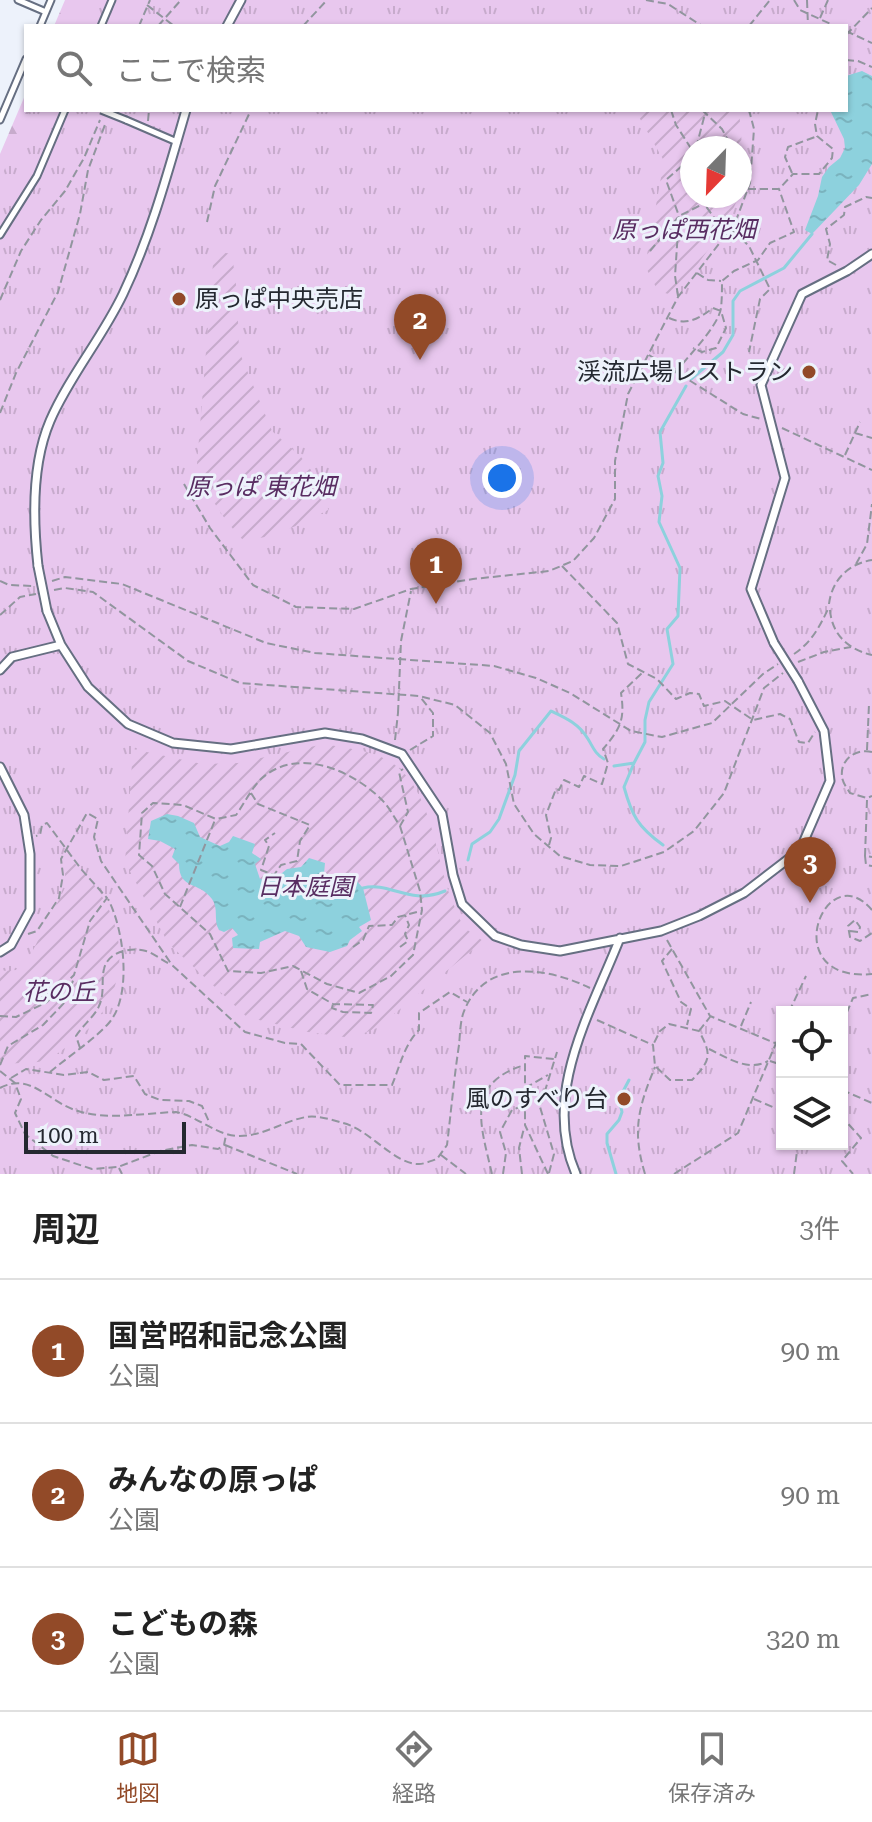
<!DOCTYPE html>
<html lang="ja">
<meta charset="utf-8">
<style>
:root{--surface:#fff;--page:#f6f6f6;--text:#222;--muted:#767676;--line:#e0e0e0;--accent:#924a28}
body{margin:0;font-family:"Roboto Serif","Noto Sans JP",serif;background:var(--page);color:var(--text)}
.controls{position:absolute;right:24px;bottom:24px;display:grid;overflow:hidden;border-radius:0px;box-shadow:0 2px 6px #0004}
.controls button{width:72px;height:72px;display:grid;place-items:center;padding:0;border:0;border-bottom:2px solid var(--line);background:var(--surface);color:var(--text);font:40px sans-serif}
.compass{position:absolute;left:680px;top:136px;width:72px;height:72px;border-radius:50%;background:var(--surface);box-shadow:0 2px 6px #0004;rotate:203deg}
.scale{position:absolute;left:24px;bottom:20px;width:162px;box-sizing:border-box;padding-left:8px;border:4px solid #242830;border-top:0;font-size:22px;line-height:28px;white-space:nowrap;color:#242830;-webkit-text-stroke:6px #edf2fb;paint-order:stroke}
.you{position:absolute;left:502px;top:478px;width:28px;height:28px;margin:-20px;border:6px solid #fff;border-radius:50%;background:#1a73e8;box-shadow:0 0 0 12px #1a73e833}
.badge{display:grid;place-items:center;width:52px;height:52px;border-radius:50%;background:var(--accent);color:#fff;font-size:26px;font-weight:700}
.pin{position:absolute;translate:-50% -66px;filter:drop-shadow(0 2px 4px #0008)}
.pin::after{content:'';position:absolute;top:42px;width:28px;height:24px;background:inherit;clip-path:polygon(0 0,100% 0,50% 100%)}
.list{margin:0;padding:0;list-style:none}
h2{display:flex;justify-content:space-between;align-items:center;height:104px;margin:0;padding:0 32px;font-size:34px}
h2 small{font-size:26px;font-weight:400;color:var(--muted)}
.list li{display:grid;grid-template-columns:52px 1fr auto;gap:24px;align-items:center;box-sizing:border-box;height:144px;padding:0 32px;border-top:2px solid var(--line)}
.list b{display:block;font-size:30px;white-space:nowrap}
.list p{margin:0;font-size:26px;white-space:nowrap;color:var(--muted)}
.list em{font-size:26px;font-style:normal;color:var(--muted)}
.icon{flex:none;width:44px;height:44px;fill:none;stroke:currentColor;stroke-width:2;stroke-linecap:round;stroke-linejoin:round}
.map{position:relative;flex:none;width:872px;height:1174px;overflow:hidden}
.search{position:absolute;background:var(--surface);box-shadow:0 2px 6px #0004;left:24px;right:24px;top:24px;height:88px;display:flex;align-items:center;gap:20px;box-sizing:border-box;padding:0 28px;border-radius:0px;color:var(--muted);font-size:30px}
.sheet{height:536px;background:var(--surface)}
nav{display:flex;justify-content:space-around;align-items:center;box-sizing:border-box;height:112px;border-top:2px solid var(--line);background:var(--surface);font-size:22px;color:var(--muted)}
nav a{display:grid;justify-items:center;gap:4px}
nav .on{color:var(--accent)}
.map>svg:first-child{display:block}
.forest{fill:url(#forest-firs)}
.park{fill:url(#park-tufts);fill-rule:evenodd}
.garden{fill:url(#garden-furrows)}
.water{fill:url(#water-ripples)}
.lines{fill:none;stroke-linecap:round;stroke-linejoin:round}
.stream{stroke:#8dd1dd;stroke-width:3}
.service-casing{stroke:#666f82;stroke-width:9}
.pedestrian-casing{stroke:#666f82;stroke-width:11}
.path{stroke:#91959e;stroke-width:2;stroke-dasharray:8 4;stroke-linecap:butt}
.service{stroke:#fff;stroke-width:5}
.pedestrian{stroke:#fff;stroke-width:7}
.service-bridge-casing{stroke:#666f82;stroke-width:9;stroke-linecap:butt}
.pedestrian-bridge-casing{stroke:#666f82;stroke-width:11;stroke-linecap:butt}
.path-bridge{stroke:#91959e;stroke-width:2;stroke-dasharray:8 4;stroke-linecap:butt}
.service-bridge{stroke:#fff;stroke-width:5}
.pedestrian-bridge{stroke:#fff;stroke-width:7}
.poi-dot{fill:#924a28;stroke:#edf2fb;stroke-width:3}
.labels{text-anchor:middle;stroke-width:6;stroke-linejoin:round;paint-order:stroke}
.park-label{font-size:24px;font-style:italic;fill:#592d62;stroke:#edf2fb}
.poi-label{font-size:24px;fill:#242830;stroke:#edf2fb;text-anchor:end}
</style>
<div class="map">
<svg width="872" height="1174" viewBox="0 0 872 1174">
<defs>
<pattern id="forest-firs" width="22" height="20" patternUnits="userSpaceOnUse" patternTransform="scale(2)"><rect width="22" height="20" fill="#e8c7ee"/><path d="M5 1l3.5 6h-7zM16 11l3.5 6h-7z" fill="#c7abcc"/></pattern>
<pattern id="park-tufts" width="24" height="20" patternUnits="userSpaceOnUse" patternTransform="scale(2)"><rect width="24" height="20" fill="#e8c7ee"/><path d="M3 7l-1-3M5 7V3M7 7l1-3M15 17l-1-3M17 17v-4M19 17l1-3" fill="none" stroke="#c7abcc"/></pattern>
<pattern id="garden-furrows" width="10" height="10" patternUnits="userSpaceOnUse" patternTransform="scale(2)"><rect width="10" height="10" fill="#e8c7ee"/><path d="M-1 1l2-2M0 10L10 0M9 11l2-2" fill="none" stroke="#c7abcc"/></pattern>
<pattern id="water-ripples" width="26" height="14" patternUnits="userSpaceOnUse" patternTransform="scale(2)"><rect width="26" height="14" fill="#8dd1dd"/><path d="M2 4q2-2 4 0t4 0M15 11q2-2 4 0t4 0" fill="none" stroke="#7ab3be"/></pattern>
</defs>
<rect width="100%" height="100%" fill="#edf2fb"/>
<path class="forest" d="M65,0H98L84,26H54Z
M26,93V110H51L0,221V154Z"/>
<path class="park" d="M77,0H872V1174H0V180L30,110H846V26H66ZM692,148H740V196H692ZM782,1012H842V1144H782Z"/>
<path class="garden" d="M635,110H739L742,146L740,193V148H692V196H739L725,227L680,288L672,295L658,291L645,266L664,161Z
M214,251L232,254L237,292L239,351L272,431L301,457L327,491L328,510C300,524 274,539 243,540C221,517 207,494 197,464Z
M324,744C345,748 370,750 389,761C432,787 435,855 451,898C455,907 458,918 464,926C468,932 477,936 483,941L377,1028L352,1038L308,1032L247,1017L168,943L125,862L133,749L202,764L238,763Z
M67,857C129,906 142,991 74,1041C65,1047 53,1059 43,1061C29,1064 14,1062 0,1065V971L16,970L32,952L66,886L64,862Z"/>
<path class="water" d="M862,71L872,76V164L859,185L812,234L805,230L818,196L822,177L829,167L840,158L845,148L844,139L830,110H846V76Z
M167,814L178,816L194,823L200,837L220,846L229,842L233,836L255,844L252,853L261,859L255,864L260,879L272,881L287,869L301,867L309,858L325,863L324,874H328L334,885L340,888L344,879L354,878L363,888L371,920L359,927L362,931L350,940L347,946L330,952L306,947L299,936L285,931L260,942L259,949L233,948L232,938L238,935L232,928L224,932L219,930C213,920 219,909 212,899C199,881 179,890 179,864L172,857L175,849L160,841L148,839L151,821Z"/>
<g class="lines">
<path class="stream" d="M691,379L723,352L733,335V301L740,291L784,268L812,234
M634,763L624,787C632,816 638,827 663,845
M614,766L634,763L645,742V720L649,702L673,664L667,629L678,616L680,568L659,522L662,496L658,476L663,463L660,432L686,386
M468,860L472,844L490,832L499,819L515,775L519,751L551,711C566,718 579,724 588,739C593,747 595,754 604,759
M363,888C390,881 409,906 445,891
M616,1174L607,1143V1134L619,1120L622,1112L619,1099L629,1080"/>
<g class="service-casing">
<path id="service" d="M18,0L46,12
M40,26L51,0
M101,26L112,0
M0,120L26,59
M126,120L177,142
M0,235L37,176L65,110"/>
</g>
<g class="pedestrian-casing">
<path id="pedestrian" d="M227,26L241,0
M38,566C33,521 32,463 50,421C69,377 102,338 123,294C151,235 168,172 186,110
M47,611L61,645L88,687L128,724L173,743L231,749L325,733L362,739L402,754L442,814L453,875L462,904L495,936L521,945L560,951L661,931L699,916L744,893L800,850L830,781L824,731L798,681
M774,643L751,589L785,478L761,385L802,294L847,271L872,254
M0,670L12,657L61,645
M0,767L24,815L30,854V910L11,945L0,952
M576,1174C541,1094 591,1012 620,938"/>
</g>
<path class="path" d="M646,0L668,4L702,26
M794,0L800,10L835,26
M807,0L808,26
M147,5L174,26
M820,18L828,0
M139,26L150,0
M158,26L181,0
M303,26L327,0
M749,26L770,0
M846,31L872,43
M846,35L872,8
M846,60L858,61L872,67
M671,110L676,125L692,150
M702,110L722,129L732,148
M148,121L149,110
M696,148L706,110
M740,153L750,158
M792,173L785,157L788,147L815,137
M740,179L750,162
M748,189H779L793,174H819L832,158L833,149L817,136L815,124L818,110
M704,196L703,202L715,219L731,229L749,246L770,289L760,299L749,352
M207,222L215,186L251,110
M650,251L679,216L719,196
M836,265L827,260L830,244L826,229L844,215L845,207L866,197L872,198
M697,273L708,280L721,281
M678,296L675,276L679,216L666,180L692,157
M0,300L21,251L41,220L65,191L84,158L100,120
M669,318C687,326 698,319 713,308L721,311L726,328L716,348L702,352L693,348
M649,355L743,414L761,419
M675,373C688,356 718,327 721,308C722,299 722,290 722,281L734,271L758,260L770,243L794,232L779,189
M0,413L16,373L58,292L80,214L88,170L106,122
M782,428L872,470
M855,433L872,438
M845,455L860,422
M184,484L210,528L253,585L296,607L354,609L411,589L473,579L549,571L573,561L594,538L615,499V461L628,394L678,297L735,223L750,183L754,129L749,110
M856,564L867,544L872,504
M562,566L617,623L628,664L657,679L676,699L690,693L699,694L704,706L725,701L753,720L780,714L790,719L799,742L808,743L815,732
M0,581L9,585L34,586
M52,581L65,577L122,584L266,643L315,653L494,666L536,678L570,693L631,731L662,737L712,723L763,674L778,664
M54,590L65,588L93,592L188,661L240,683L419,696L455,705L490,733L506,764L514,804L534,834L560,856L590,865L621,866L664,852L694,831L724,793L764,688L783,673
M829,604C832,580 848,564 872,560
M830,610C832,635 849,650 872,655
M0,615L20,597L36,594
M401,641L411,591
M794,654C812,642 820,626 829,607
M798,662L824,652L851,647
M395,740L398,713
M410,750L433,736V713L421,698
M867,750L869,704
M872,752C857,748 840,759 842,776C842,782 847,788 850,793L867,798L872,796
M251,793L258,804L310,825L300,841L297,861L281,865L274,875L261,870L269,846L265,840L275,833
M867,800L865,856L872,857
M400,826L420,891L422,910L413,955L391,976L359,993L327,984L293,966L261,973L228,971L210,934L165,894L152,866L139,855L142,813L153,803L183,805L216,819L236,815C244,804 251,789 261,779C297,746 352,770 382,800C389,807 394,817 400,826L408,812L399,772L403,769
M549,845L551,838L546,815L556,789L559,790L564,780L579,787L584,776L602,784L608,763L603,749C621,728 625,719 621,693L642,673
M865,856L866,865L872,866
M180,907L215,820
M872,910C825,854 775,983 872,974
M850,931L859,932L860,927L855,920L848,926L850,937L860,941L872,933
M28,934L37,931L59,898L63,875L61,859L87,813L98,819L94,837L101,861L172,965L245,1032L285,1043L301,1044L340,1085H392C400,1066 404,1045 419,1030V1013L450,992L467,1002
M667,940L710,1016L775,1043
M353,947L363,940L369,926L392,925L398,917L421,911
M400,947L408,941L405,934L409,925L405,915
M672,949L662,961L681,1002L691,1009L687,1025
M301,971L307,989L333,1004L373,1005L371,1013L343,1012L332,1008L333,1004
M789,1012L806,976
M0,1016L16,1017L47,1002L74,975L90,921L107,898L81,869L47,823L42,825L40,835L36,836
M597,1020L653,1045L655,1066L670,1080H692C711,1060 712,1055 699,1031L669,1024L660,1031L653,1045
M842,1024L853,998L872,994
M741,1026L751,1002
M699,1031L710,1017
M80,1048L76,1036C82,1026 95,1016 99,1006C105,993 101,981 104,969C108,951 131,947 146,951C153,953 162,960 168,963
M709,1049C728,1058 748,1072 768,1061
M770,1061L782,1065
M0,1065L8,1046L43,1025L65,1002L74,978
M0,1071L15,1083L21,1099L15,1113L25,1134L53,1156L92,1169L118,1167L160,1151L192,1145L218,1149L224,1145L226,1135
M50,1072C69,1056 91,1042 108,1024C133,997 124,929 108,899
M11,1078L26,1069L64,1075L88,1072L104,1080L134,1076L145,1094L160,1100L189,1101L202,1106L210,1124
M0,1088C30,1072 48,1101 75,1110C105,1121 144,1113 176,1112C198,1116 218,1137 240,1136C263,1136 284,1121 306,1117C318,1115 332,1120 343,1123C369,1129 395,1165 419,1164C424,1164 431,1161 437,1159L447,1145C451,1112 454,1078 459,1045C460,1036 460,1024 463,1014C483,957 547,967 590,988
M525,1088L548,1075
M842,1090L872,1103
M845,1091L842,1117L861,1138L842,1161L853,1174
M754,1099L782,1111
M225,1145L297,1174
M441,1155L466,1174
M119,1168L122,1174
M549,1173L554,1154L540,1107L557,1052
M492,1174C481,1126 464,1083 525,1065
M503,1174L506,1153L500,1132L512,1110L522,1106
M522,1174L519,1148L524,1128
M548,1174L525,1125V1056L554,1059
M645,1174C632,1131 638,1108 655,1067
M674,1174L738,1133L782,1029
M794,1174L798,1144"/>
<use href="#service" class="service"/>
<use href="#pedestrian" class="pedestrian"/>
<g class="service-bridge-casing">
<path id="service-bridge" d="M101,110L126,120"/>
</g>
<g class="pedestrian-bridge-casing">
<path id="pedestrian-bridge" d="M38,566L47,611
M774,643L798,681"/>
</g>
<path class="path-bridge" d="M398,713L401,641"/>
<use href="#service-bridge" class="service-bridge"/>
<use href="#pedestrian-bridge" class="pedestrian-bridge"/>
</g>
<g class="poi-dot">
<circle cx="179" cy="299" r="8"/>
<circle cx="809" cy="372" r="8"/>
<circle cx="624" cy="1099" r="8"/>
</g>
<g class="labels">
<g class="park-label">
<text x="684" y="238">原っぱ西花畑</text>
<text x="261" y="495">原っぱ 東花畑</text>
<text x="305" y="895">日本庭園</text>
<text x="59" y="1000">花の丘</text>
</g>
<g class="poi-label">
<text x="195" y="307" text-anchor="start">原っぱ中央売店</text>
<text x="793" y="380">渓流広場レストラン</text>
<text x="608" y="1107">風のすべり台</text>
</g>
</g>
</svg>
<div class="controls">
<button><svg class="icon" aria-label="locate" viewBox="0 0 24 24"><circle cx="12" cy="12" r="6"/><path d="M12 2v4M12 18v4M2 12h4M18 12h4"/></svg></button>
<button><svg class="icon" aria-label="layers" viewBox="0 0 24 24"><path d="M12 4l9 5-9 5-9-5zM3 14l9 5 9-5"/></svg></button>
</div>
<svg class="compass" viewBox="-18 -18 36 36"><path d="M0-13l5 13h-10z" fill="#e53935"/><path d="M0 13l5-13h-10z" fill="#767676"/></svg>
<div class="scale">100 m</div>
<div class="you"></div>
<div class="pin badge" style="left:436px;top:604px">1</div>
<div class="pin badge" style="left:420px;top:360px">2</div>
<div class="pin badge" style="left:810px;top:903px">3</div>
<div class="search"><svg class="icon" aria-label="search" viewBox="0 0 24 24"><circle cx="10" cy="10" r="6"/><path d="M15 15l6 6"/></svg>ここで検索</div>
</div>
<section class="sheet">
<h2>周辺<small>3件</small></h2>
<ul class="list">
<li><span class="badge">1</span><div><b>国営昭和記念公園</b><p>公園</p></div><em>90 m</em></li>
<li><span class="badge">2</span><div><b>みんなの原っぱ</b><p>公園</p></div><em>90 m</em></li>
<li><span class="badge">3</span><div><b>こどもの森</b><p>公園</p></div><em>320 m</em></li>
</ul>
</section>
<nav>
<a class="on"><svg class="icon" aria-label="map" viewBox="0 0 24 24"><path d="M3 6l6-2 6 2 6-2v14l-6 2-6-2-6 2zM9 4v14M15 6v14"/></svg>地図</a>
<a><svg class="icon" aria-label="directions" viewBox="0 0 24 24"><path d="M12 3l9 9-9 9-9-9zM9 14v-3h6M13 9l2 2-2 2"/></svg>経路</a>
<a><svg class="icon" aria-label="saved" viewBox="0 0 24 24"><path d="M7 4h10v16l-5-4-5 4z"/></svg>保存済み</a>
</nav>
